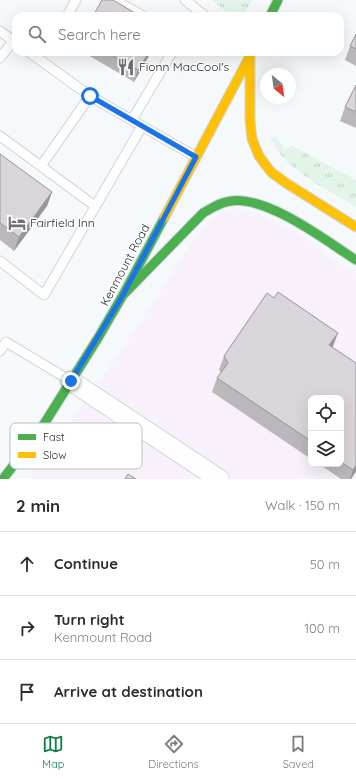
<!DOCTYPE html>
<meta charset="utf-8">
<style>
:root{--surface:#fff;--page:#f2f2f3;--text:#2b2b33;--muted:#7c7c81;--line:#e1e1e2;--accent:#0b8043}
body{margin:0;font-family:Quicksand,sans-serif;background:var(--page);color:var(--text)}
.controls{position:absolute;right:12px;bottom:12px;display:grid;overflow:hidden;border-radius:8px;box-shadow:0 4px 16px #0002}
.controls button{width:36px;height:36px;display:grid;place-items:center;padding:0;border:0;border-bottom:1px solid var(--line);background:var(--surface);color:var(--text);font:20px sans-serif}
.compass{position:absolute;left:260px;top:68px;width:36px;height:36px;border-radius:50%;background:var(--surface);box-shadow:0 4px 16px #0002;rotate:151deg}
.stop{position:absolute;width:12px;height:12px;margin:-9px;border:3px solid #1a73e8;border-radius:50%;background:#fff}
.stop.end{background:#1a73e8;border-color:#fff;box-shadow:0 1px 4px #0008}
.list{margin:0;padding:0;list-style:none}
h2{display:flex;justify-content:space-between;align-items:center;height:52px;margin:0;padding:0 16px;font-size:17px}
h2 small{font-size:13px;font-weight:400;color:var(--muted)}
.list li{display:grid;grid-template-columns:26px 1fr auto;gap:12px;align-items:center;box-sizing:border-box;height:64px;padding:0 16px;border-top:1px solid var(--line)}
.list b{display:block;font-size:15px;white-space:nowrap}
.list p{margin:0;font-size:13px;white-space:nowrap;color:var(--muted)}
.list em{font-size:13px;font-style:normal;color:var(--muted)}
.icon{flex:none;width:22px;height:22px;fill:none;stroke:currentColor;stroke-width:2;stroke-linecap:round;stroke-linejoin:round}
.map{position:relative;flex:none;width:356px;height:479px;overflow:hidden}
.search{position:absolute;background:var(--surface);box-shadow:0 4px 16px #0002;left:12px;right:12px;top:12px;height:44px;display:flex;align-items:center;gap:10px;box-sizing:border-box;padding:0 14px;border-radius:12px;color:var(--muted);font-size:15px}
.sheet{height:244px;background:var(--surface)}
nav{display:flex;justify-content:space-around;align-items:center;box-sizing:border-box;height:56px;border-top:1px solid var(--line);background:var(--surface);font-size:11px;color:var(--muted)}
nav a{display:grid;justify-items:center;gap:2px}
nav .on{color:var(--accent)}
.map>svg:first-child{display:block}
.commercial{fill:#f8f0fb;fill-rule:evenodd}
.grass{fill:url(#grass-tufts)}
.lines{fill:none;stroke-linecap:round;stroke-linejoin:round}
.lane-casing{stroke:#d2d5d7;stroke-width:11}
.street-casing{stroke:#d2d5d7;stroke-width:21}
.fast-casing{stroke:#d2d5d7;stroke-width:11}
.slow-casing{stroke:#d2d5d7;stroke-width:11}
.lane{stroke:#fefeff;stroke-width:9}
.street{stroke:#fefeff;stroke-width:19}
.fast{stroke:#4caf50;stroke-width:9}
.slow{stroke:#ffc107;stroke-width:9}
.wall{fill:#bbb7bb}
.shaded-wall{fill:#999599}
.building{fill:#dad5da;stroke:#999599}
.route{stroke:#1a73e8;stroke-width:5}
.labels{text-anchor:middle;stroke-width:3;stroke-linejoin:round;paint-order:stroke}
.poi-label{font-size:12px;fill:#252628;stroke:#fff;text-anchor:start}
.street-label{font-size:12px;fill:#252628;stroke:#fff}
.key{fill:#fff;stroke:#bebebe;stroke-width:1}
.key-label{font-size:11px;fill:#252628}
</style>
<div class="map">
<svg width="356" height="479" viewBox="0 0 356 479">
<defs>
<pattern id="grass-tufts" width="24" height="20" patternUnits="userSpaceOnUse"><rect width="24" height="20" fill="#e3f4e9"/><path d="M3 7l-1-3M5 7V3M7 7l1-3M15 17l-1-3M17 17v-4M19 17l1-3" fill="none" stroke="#c3d1c8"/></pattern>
</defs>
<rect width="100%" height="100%" fill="#f6f9fc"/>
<path class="commercial" d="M236,208L259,214L297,232L339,264L356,273V479H29L73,419L137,327L198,233L219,213ZM311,398H341V464H311Z"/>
<path class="grass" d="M212,0H252L243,16H231Z
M275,136L285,149L293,146L356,180V207C332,192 298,176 280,154C276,149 274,143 270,138Z"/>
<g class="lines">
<g class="lane-casing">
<path id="lane" d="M115,0L143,16
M185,0L205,16
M67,16L76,0
M0,31L16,43
M29,52L90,96L196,157
M0,58L13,41
M132,120L172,52
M0,136L95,206
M41,166L90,96
M0,261L44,295L142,126
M0,351L6,342L71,381"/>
</g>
<g class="street-casing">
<path id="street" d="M71,381L219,479"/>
</g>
<g class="fast-casing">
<path id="fast" d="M270,16L278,0
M123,295L203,213C212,208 220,202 231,201C268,196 325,240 356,260
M3,479L39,432L98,338L123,295L164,218"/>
</g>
<g class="slow-casing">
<path id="slow" d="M250,56V120L252,139L259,156L271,172L286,183L356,227
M164,218L252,52"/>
</g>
<use href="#lane" class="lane"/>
<use href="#street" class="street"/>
<use href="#fast" class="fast"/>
<use href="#slow" class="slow"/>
</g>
<path class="wall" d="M356,34V66L345,60L350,46Z
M83,52H151L134,82Z
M356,85V128L340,121L345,107Z
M0,154L52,192L47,206L14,251L0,240Z
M332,347L356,471L351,479H341L319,464H341V398H311V459L212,392L217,378L221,373L219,370L224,356Z"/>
<path class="shaded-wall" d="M149,52H151L134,82L138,70Z
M52,192L47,206L14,251L19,237Z
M338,333L333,346L324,359L329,345Z
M356,465V471L351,479H350L353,470Z"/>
<path class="building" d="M102,0H113L140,16H93Z
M356,34V49L350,46Z
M107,52H149L138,70Z
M356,85V112L345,107Z
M0,154L52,192L19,237L0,223Z
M278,292L338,333L329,345L356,363V465L353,470L341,462V398H311V441L217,378L228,363L224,356L267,293L274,298Z
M128,474L136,479H125Z"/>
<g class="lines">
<path class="route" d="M71,381L123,295L196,157L90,96"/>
</g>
<defs>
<g id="restaurant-bare" transform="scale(1.38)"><path d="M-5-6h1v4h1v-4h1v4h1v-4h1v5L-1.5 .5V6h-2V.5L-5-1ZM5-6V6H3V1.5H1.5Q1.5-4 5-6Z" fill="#6e7072" stroke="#fff" stroke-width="2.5" paint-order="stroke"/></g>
<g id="hotel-bare" transform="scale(1.38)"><path d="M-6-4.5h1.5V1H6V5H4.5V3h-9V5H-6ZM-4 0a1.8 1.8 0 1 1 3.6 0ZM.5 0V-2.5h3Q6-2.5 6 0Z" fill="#6e7072" stroke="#fff" stroke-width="2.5" paint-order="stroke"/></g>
</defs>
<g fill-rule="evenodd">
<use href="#restaurant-bare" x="126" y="67"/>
<use href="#hotel-bare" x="17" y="223"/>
</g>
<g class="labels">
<g class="poi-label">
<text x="139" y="71">Fionn MacCool's</text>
<text x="30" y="227">Fairfield Inn</text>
</g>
<g class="street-label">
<text transform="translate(125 265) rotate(-62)" y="4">Kenmount Road</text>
</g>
</g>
<rect x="10" y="423" width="132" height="46" rx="6" class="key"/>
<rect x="18" y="434" width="18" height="6" fill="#4caf50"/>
<rect x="18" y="452" width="18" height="6" fill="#ffc107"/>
<g class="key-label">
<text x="43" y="441">Fast</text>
<text x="43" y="459">Slow</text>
</g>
</svg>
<div class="controls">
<button><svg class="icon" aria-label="locate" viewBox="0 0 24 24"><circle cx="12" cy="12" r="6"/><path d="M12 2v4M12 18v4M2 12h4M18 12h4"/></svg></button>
<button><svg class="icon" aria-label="layers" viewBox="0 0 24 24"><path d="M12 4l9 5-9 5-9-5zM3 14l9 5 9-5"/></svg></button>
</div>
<svg class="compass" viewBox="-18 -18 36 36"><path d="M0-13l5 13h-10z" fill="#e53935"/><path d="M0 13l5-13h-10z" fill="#7c7c81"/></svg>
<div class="stop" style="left:90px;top:96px"></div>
<div class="stop end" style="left:71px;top:381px"></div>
<div class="search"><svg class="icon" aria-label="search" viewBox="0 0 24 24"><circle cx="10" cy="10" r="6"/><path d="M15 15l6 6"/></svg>Search here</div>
</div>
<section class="sheet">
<h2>2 min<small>Walk · 150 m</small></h2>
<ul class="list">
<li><svg class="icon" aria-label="ahead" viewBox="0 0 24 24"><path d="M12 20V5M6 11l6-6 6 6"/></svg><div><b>Continue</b></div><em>50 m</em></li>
<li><svg class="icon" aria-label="right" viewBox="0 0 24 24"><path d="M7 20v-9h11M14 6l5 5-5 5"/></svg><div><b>Turn right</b><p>Kenmount Road</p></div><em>100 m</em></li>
<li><svg class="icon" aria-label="arrive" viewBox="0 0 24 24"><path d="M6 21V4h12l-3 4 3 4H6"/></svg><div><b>Arrive at destination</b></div></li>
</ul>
</section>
<nav>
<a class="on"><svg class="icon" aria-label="map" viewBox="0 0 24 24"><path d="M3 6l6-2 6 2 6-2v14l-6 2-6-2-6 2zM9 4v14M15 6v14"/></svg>Map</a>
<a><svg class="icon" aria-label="directions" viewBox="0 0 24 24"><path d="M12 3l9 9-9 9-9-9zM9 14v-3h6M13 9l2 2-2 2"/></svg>Directions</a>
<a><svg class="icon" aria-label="saved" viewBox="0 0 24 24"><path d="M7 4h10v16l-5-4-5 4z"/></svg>Saved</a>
</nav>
